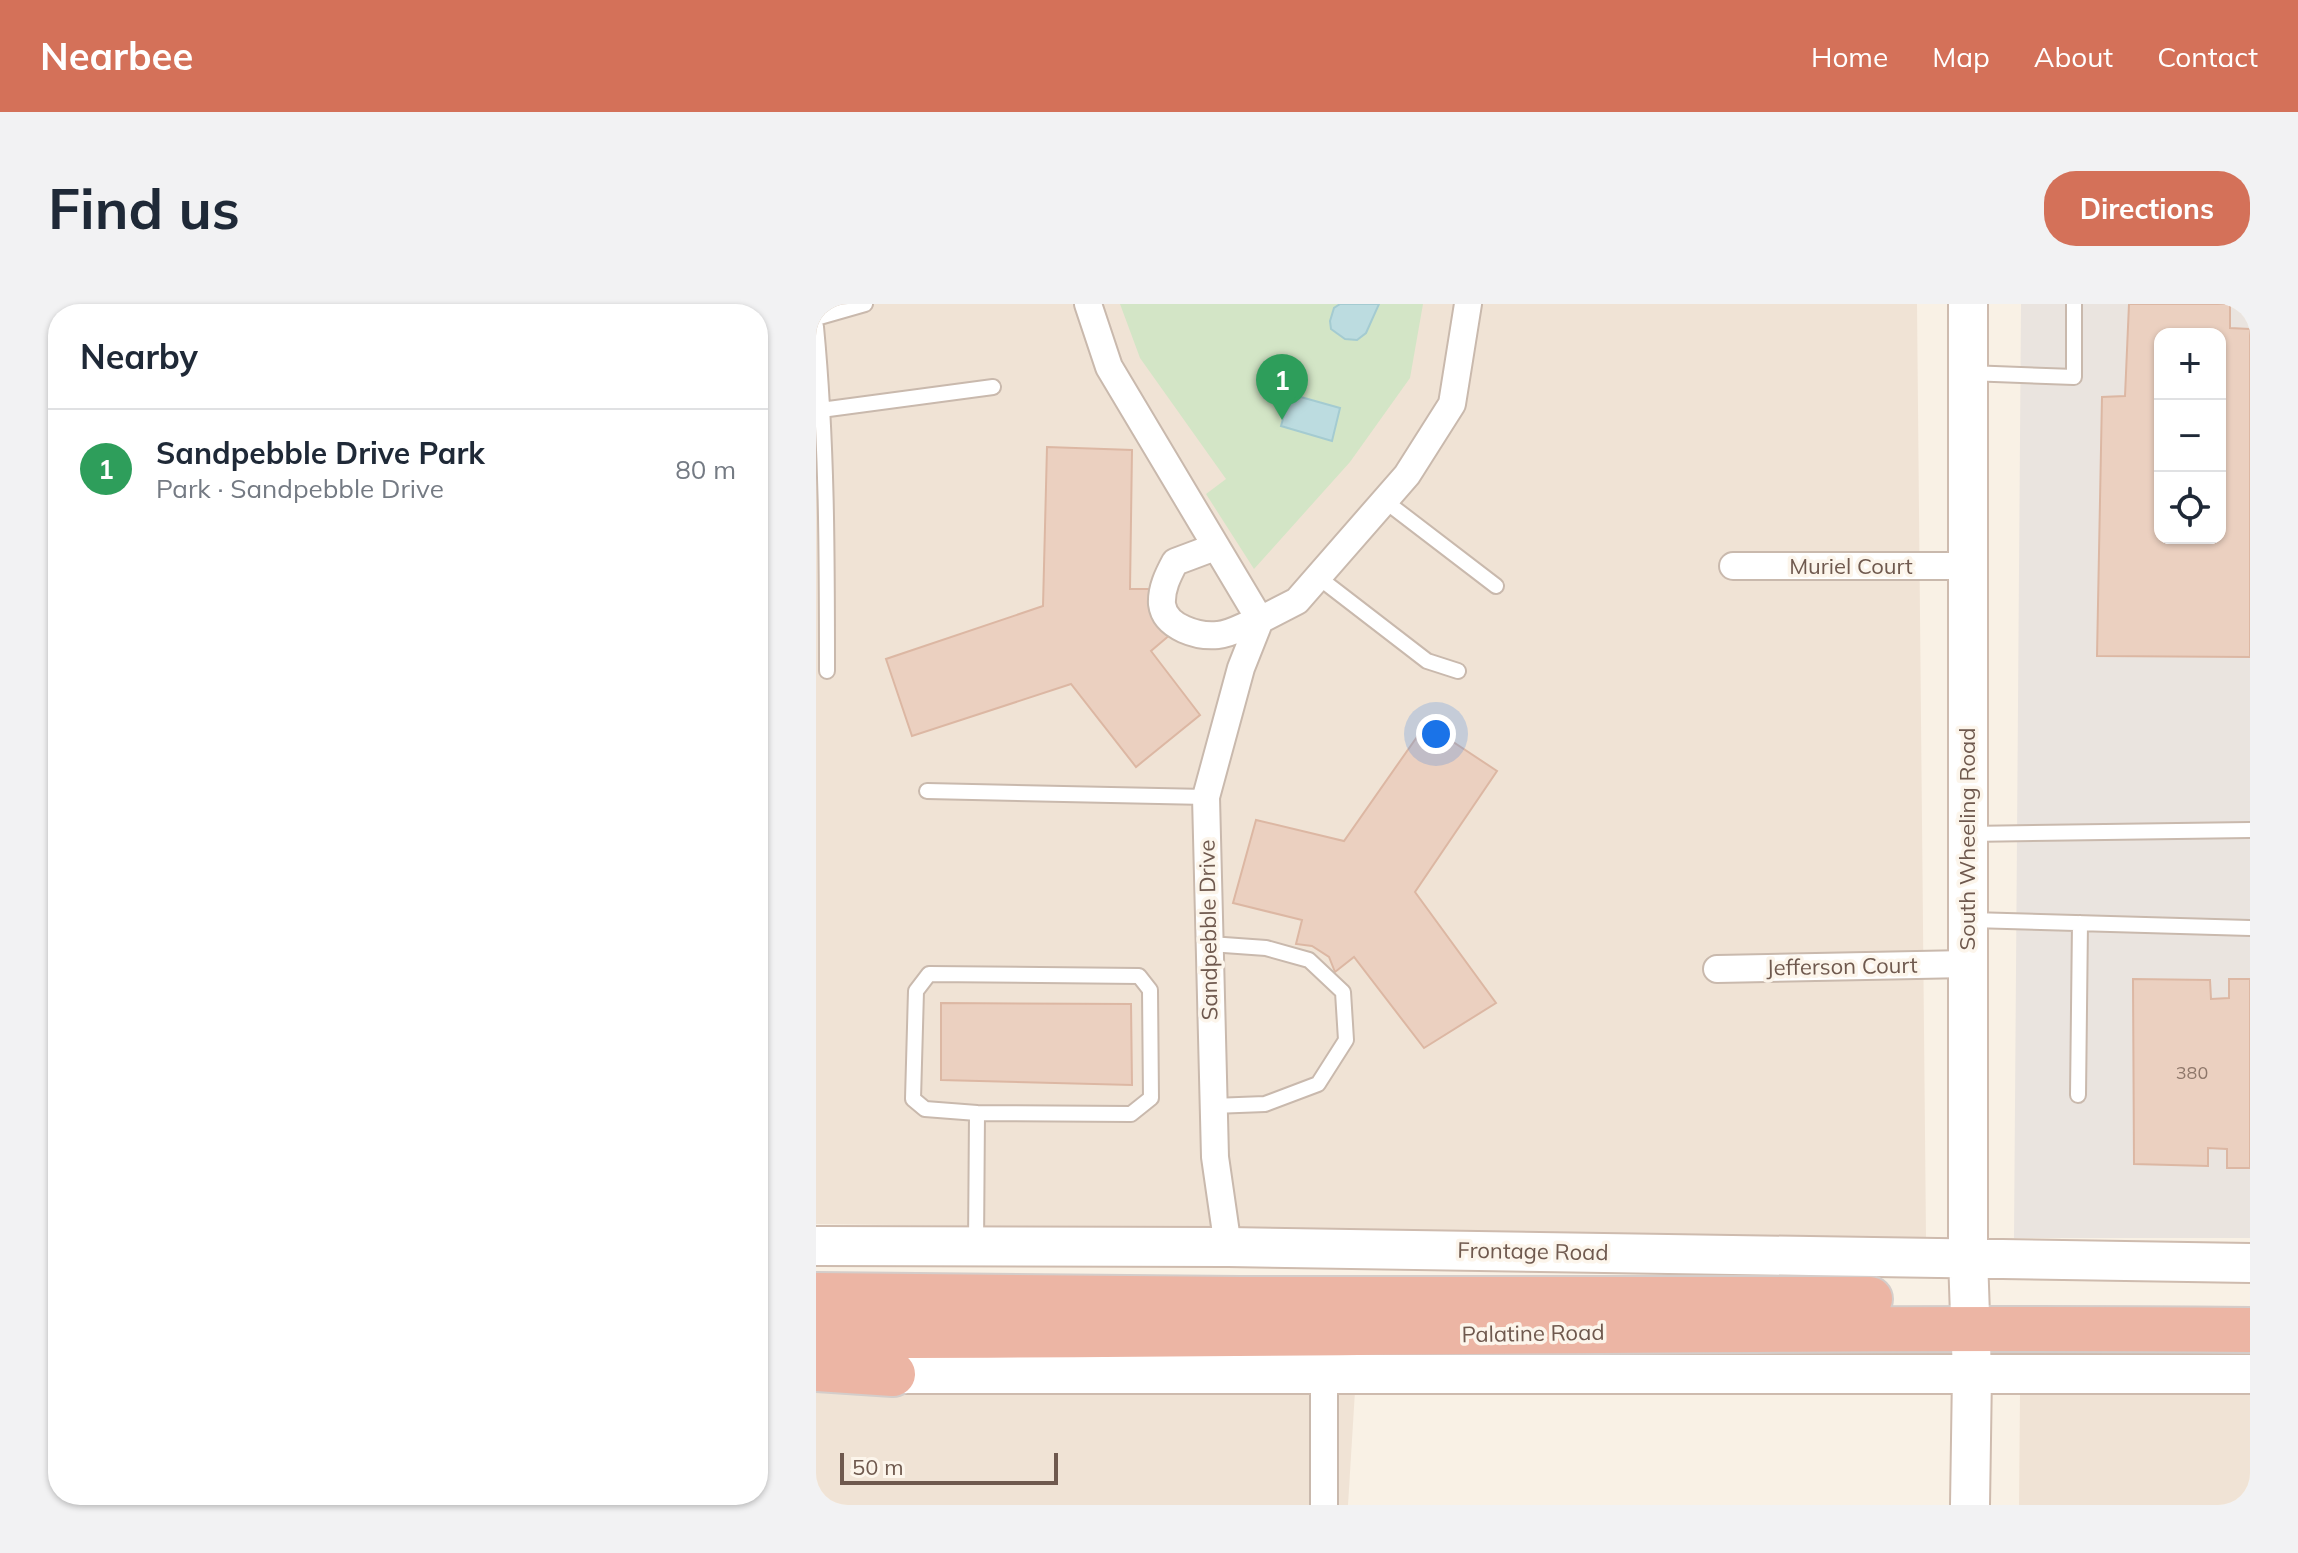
<!DOCTYPE html>
<meta charset="utf-8">
<style>
:root{--surface:#fff;--page:#f2f2f3;--text:#1f2937;--muted:#747a83;--line:#e0e1e3;--accent:#d47159}
body{margin:0;font-family:Mulish,sans-serif;background:var(--page);color:var(--text)}
.controls{position:absolute;right:24px;top:24px;display:grid;overflow:hidden;border-radius:16px;box-shadow:0 2px 6px #0004}
.controls button{width:72px;height:72px;display:grid;place-items:center;padding:0;border:0;border-bottom:2px solid var(--line);background:var(--surface);color:var(--text);font:40px sans-serif}
.scale{position:absolute;left:24px;bottom:20px;width:218px;box-sizing:border-box;padding-left:8px;border:4px solid #6f594e;border-top:0;font-size:22px;line-height:28px;white-space:nowrap;color:#6f594e;-webkit-text-stroke:6px #fcf5eb;paint-order:stroke}
.you{position:absolute;left:620px;top:430px;width:28px;height:28px;margin:-20px;border:6px solid #fff;border-radius:50%;background:#1a73e8;box-shadow:0 0 0 12px #1a73e833}
.badge{display:grid;place-items:center;width:52px;height:52px;border-radius:50%;background:var(--accent);color:#fff;font-size:26px;font-weight:700}
.pin{position:absolute;translate:-50% -66px;filter:drop-shadow(0 2px 4px #0008)}
.pin::after{content:'';position:absolute;top:42px;width:28px;height:24px;background:inherit;clip-path:polygon(0 0,100% 0,50% 100%)}
.list{margin:0;padding:0;list-style:none}
h2{display:flex;justify-content:space-between;align-items:center;height:104px;margin:0;padding:0 32px;font-size:34px}
h2 small{font-size:26px;font-weight:400;color:var(--muted)}
.list li{display:grid;grid-template-columns:52px 1fr auto;gap:24px;align-items:center;box-sizing:border-box;height:120px;padding:0 32px;border-top:2px solid var(--line)}
.list b{display:block;font-size:30px;white-space:nowrap}
.list p{margin:0;font-size:26px;white-space:nowrap;color:var(--muted)}
.list em{font-size:26px;font-style:normal;color:var(--muted)}
.icon{flex:none;width:44px;height:44px;fill:none;stroke:currentColor;stroke-width:2;stroke-linecap:round;stroke-linejoin:round}
.map{position:relative;flex:none;width:1434px;height:1201px;overflow:hidden;border-radius:32px}
header{display:flex;align-items:center;gap:48px;box-sizing:border-box;height:112px;padding:0 40px;background:var(--accent);color:#fff}
header strong{font-size:38px}
nav{display:flex;gap:44px;margin-inline-start:auto;font-size:28px}
.intro{display:flex;align-items:center;justify-content:space-between;box-sizing:border-box;height:192px;padding:0 48px}
h1{margin:0;font-size:56px}
.button{padding:20px 36px;border-radius:32px;background:var(--accent);color:#fff;font-size:28px;font-weight:700}
main{display:flex;gap:48px;padding:0 48px}
aside{flex:1;background:var(--surface);border-radius:32px;box-shadow:0 2px 6px #0004}
.map>svg:first-child{display:block}
.residential{fill:#f0e3d5}
.industrial{fill:#eae4df;fill-rule:evenodd}
.green{fill:#d3e5c6}
.water{fill:#bcdce0;stroke:#a4cbd1;stroke-width:2}
.building{fill:#ebd0c0;stroke:#dcb7a3;stroke-width:2;fill-rule:evenodd}
.lines{fill:none;stroke-linecap:round;stroke-linejoin:round}
.lane-casing{stroke:#c9b9ad;stroke-width:18}
.street-casing{stroke:#c9b9ad;stroke-width:30}
.secondary-casing{stroke:#cebbae;stroke-width:42}
.highway-casing{stroke:#d4cdca;stroke-width:48}
.lane{stroke:#fff;stroke-width:14}
.street{stroke:#fff;stroke-width:26}
.secondary{stroke:#fff;stroke-width:38}
.highway{stroke:#ecb5a4;stroke-width:44}
.labels{text-anchor:middle;stroke-width:7;stroke-linejoin:round;paint-order:stroke}
.number-label{font-size:18px;fill:#8e776a}
.street-label{font-size:22px;fill:#6f594e;stroke:#fcf5eb}
</style>
<header>
<strong>Nearbee</strong>
<nav><a>Home</a><a>Map</a><a>About</a><a>Contact</a></nav>
</header>
<div class="intro"><h1>Find us</h1><a class="button">Directions</a></div>
<main>
<aside>
<h2>Nearby<small></small></h2>
<ul class="list">
<li><span class="badge" style="background:#2e9e5b">1</span><div><b>Sandpebble Drive Park</b><p>Park · Sandpebble Drive</p></div><em>80 m</em></li>
</ul>
</aside>
<div class="map">
<svg width="1434" height="1201" viewBox="0 0 1434 1201">
<rect width="100%" height="100%" fill="#f9f1e5"/>
<path class="residential" d="M0,0H1101L1110,934L0,920Z
M539,1087L532,1201H0V1088Z
M1204,1089L1434,1090V1201H1203Z"/>
<path class="industrial" d="M1205,0H1434V934H1198ZM1344,30H1404V234H1344Z"/>
<path class="green" d="M304,0H607L594,74L534,158L438,265L390,190L410,175L324,54Z"/>
<path class="water" d="M524,0H563L550,29L541,36L529,35L515,25L514,17L518,4Z
M474,90L524,104L516,137L465,122Z"/>
<path class="building" d="M1313,0H1414V24L1434,25V353L1281,352L1286,93L1309,92ZM1344,30H1404V234H1344Z
M231,143L316,146L314,285H342L355,330L335,347L384,411L320,463L255,380L96,432L70,355L227,302Z
M610,420L681,467L599,588L680,699L608,744L538,653L519,668L513,653L496,642L480,640L486,616L417,599L440,516L528,537Z
M1317,675L1394,676L1395,695L1413,694V675H1434V864H1411V845L1392,844V862L1318,860Z
M125,699L315,700L316,781L125,776Z"/>
<g class="lines">
<g class="lane-casing">
<path id="lane" d="M0,14L49,0
M0,23C11,137 11,253 11,367
M1152,69L1258,73V0
M5,106L177,83
M569,197L680,282
M502,273L611,357L642,367
M111,487L390,493
M1152,530L1434,526
M1155,616L1434,624
M394,640L450,644L493,656L527,688L530,736L502,780L449,800L397,802
M1262,791L1264,619
M160,942L161,809L315,810L335,794L334,686L323,672L113,670L100,687L97,795L109,805L161,809"/>
</g>
<g class="street-casing">
<path id="street" d="M272,0L293,63L444,316C430,320 416,330 402,331C383,333 349,324 346,300C345,285 352,271 359,258L399,243
M917,262H1153
M901,665L1151,660
M412,943L399,853L390,493L425,364L444,316L481,297L591,171L636,100L652,0
M508,1070V1201"/>
</g>
<g class="secondary-casing">
<path id="secondary" d="M1152,0V953L1156,1070L1154,1201
M0,942L412,943L1434,959
M47,1070H1434"/>
</g>
<g class="highway-casing">
<path id="highway" d="M0,991L424,995H1054
M0,1032C478,1032 956,1022 1434,1026
M0,1065L77,1070"/>
</g>
<use href="#lane" class="lane"/>
<use href="#street" class="street"/>
<use href="#secondary" class="secondary"/>
<use href="#highway" class="highway"/>
</g>
<g class="labels">
<g class="number-label">
<text x="1376" y="775">380</text>
</g>
<g class="street-label">
<text x="1035" y="270">Muriel Court</text>
<text transform="translate(1151 535) rotate(-90)" y="8">South Wheeling Road</text>
<text transform="translate(392 626) rotate(-91)" y="8">Sandpebble Drive</text>
<text transform="translate(1026 662) rotate(-1)" y="8">Jefferson Court</text>
<text transform="translate(717 947) rotate(1)" y="8">Frontage Road</text>
<text transform="translate(717 1029) rotate(-1)" y="8">Palatine Road</text>
</g>
</g>
</svg>
<div class="controls">
<button>+</button>
<button>−</button>
<button><svg class="icon" aria-label="locate" viewBox="0 0 24 24"><circle cx="12" cy="12" r="6"/><path d="M12 2v4M12 18v4M2 12h4M18 12h4"/></svg></button>
</div>
<div class="scale">50 m</div>
<div class="you"></div>
<div class="pin badge" style="left:466px;top:116px;background:#2e9e5b">1</div>
</div>
</main>
